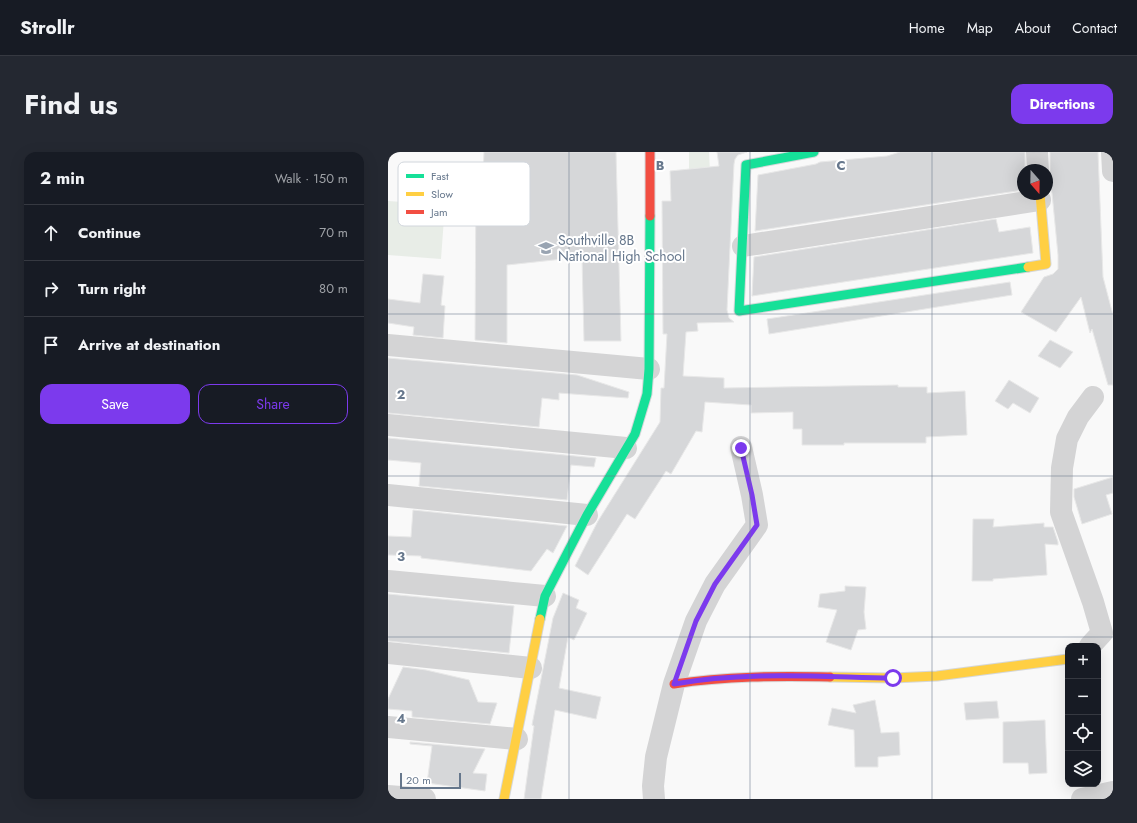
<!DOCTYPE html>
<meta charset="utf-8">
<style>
:root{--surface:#171b24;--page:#242831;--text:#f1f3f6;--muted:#9ea1a6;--line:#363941;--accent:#7c3aed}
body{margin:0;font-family:Jost,sans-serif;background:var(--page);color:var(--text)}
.controls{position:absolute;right:12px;bottom:12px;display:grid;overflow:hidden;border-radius:8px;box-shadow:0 4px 16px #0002}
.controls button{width:36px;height:36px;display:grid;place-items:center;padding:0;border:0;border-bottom:1px solid var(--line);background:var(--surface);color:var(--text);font:20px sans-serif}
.compass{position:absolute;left:629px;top:12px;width:36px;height:36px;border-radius:50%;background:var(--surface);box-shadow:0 4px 16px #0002;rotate:160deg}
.scale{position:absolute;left:12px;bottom:10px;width:61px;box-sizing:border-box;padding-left:4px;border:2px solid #66778c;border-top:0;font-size:11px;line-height:14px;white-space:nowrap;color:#66778c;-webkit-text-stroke:3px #fff;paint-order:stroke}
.stop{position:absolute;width:12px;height:12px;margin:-9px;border:3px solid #7c3aed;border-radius:50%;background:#fff}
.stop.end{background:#7c3aed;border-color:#fff;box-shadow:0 1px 4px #0008}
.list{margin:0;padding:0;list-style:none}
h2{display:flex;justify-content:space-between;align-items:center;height:52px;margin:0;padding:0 16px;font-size:17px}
h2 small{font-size:13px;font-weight:400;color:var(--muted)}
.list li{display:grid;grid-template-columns:26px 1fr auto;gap:12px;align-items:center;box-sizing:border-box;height:56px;padding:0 16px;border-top:1px solid var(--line)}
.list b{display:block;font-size:15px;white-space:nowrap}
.list em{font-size:13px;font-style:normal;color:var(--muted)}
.actions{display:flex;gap:8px;padding:12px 16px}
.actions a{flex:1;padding:9px 0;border:1px solid var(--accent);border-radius:12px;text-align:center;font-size:14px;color:var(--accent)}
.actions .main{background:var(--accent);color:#fff}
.icon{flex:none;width:22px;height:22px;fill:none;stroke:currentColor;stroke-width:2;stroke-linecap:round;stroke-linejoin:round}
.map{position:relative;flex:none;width:725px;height:647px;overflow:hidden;border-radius:12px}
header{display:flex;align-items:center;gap:24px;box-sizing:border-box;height:56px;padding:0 20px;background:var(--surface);border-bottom:1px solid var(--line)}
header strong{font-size:19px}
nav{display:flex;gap:22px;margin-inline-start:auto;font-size:14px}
.intro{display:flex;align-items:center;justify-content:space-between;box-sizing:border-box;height:96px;padding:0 24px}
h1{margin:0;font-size:28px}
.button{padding:10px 18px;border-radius:12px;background:var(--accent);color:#fff;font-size:14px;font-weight:700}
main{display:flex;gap:24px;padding:0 24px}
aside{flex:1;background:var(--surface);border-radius:12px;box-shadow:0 4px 16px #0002}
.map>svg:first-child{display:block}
.green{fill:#e8ede7}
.building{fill:#d6d7d9;stroke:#e8e8e8}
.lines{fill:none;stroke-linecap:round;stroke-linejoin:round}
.fast-casing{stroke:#d5d7d9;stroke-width:11}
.slow-casing{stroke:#d5d7d9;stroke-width:11}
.jam-casing{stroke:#d5d7d9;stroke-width:11}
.street{stroke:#d4d4d5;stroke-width:22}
.fast{stroke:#16e098;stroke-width:9}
.slow{stroke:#ffcf43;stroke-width:9}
.jam{stroke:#f24e42;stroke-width:9}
.route{stroke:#7c3aed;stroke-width:5}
.grid{fill:none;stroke:#66778c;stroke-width:1;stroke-opacity:0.55}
.labels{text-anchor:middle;stroke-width:4;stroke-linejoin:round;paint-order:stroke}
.poi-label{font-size:14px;fill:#66778c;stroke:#fff;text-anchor:start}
.key{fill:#fff;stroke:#d1d6dc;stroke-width:1}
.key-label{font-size:11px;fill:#66778c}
.grid-label{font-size:13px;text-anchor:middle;font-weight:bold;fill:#66778c;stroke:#fff;stroke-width:4;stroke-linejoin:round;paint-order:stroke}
</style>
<header>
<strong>Strollr</strong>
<nav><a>Home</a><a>Map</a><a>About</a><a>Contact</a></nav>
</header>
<div class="intro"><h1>Find us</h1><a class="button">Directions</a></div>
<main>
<aside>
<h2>2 min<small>Walk · 150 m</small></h2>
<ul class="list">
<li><svg class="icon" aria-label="ahead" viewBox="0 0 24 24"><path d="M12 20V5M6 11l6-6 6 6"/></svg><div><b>Continue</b></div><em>70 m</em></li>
<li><svg class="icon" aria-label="right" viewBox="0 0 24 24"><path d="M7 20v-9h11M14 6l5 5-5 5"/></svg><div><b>Turn right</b></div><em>80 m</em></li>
<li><svg class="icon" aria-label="arrive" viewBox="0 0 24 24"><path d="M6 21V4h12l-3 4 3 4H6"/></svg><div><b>Arrive at destination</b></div></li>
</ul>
<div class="actions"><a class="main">Save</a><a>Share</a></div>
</aside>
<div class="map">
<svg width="725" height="647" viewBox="0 0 725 647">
<rect width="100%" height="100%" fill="#f9f9f9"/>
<path class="green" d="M301,0H321L322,21H301Z
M0,49L57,53L53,107L0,103Z"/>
<path class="building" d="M96,0H228L233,189H196L194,105L119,113V191L87,188L88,20H95Z
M329,0H359L350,3L347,7L346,12L339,158L341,166L346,170L309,171L310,179L298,180L295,224L336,226V236L510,233V235H539V241L577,239L579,283L538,285V291H456V293H414V277H405V260L363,261V253L317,250L314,280L308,279L283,322L278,319L247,367L239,362L200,423L187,414L210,369L272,270L273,236H276L279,182H275L274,49H283L282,19L331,14Z
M512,0H637V18H635V38L367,79L370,23L428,12L432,10L499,4Z
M662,0H710L715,125L725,163V233H720L704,177L702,181L693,145L668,180L633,160L656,125L665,122L670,117V103L664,41L662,34L659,32V26L661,23L662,18Z
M608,67L611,80L642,75L645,101L364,144L366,105Z
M35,122L56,124L53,153L57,154L55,186L25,183L26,175L0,171V147L32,151Z
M622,130L624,143L381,182L379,167Z
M662,188L685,200L672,216L650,204Z
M0,206L189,223L241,240L240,246L171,241V248L154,246L151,275L0,261Z
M621,228L651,246L642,261L625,251L620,257L607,249Z
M0,286L208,306L206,315L183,313L179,348L31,334L33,311L0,308Z
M725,325V341L718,343L724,362L694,372L686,345V337Z
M25,358L179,374L165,401L159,397L143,419L33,406V404L0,403V384L23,385Z
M585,367H606L605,375L656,371V375H665L670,390V393L657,392L659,423L605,427V429H584Z
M457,434L478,435L476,460L478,477L470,478L463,498L438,490L449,458L430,455L432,442L457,439Z
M175,441L191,448L188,456L199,461L186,488L180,485L171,536L213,545L208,567L167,558L153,647H136L146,574L144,573L165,466Z
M0,442L126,454L121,501L0,489Z
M15,515L38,518L81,528L90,550L109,551L102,572L24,565V559L0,557V547Z
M487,548L493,581L511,580L512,603L490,605V615H467L466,578L440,573L444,556L468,561L465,553Z
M609,549L611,566L578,568L576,551Z
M657,568L659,621L641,622L640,611H615V570Z
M22,590L97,597L85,621L99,622L97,639L39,631L44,594L22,592Z"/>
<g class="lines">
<g class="fast-casing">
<path id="fast" d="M426,0L358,13L351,159L640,115
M152,467L157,444L199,363L247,282L259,242L261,217L262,64"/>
</g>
<g class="slow-casing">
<path id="slow" d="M640,115L658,112L652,42
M442,525L505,526L549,524L680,507
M116,647L152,467"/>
</g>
<g class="jam-casing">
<path id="jam" d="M262,64V0
M286,532C338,524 390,524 442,525"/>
</g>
<path class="street" d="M649,0L650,18
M724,0L725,19
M355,94L652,48
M0,193L261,217
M0,273L238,296
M0,343L199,363
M0,429L157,444
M702,494L714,481L705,450L673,360L674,316L679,287L690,265L705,245
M0,501L143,516
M0,575L129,587
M0,644L37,647
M266,647L265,634L268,605L286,532L308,469L327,432L369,373L364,343L353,295
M694,647L725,640"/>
<use href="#fast" class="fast"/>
<use href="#slow" class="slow"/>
<use href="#jam" class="jam"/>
</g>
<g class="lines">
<path class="route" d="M353,296L364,343L369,373L327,432L308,469L286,532C358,519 433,525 505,526"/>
</g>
<path class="grid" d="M181,0V647M362,0V647M544,0V647M0,162H725M0,324H725M0,485H725"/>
<defs>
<g id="school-bare" transform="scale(1.2)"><path d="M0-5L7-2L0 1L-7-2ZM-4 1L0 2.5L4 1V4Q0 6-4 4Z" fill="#99a4b2" stroke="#fff" stroke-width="2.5" paint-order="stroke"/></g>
</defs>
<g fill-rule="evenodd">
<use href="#school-bare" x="158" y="96"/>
</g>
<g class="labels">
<g class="poi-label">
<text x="170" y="93">Southville 8B<tspan x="170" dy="16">National High School</tspan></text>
</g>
</g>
<rect x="10" y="10" width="132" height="64" rx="6" class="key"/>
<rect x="18" y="22" width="18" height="4" fill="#16e098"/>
<rect x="18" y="40" width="18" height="4" fill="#ffcf43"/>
<rect x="18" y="58" width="18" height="4" fill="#f24e42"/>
<g class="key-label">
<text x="43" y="28">Fast</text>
<text x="43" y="46">Slow</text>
<text x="43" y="64">Jam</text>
</g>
<g class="grid-label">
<text x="272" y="18">B</text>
<text x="453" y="18">C</text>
<text x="13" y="247">2</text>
<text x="13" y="409">3</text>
<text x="13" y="571">4</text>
</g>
</svg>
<div class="controls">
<button>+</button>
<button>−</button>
<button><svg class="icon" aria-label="locate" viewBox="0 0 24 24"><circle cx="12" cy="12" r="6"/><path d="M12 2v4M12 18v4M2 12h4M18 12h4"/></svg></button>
<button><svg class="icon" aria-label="layers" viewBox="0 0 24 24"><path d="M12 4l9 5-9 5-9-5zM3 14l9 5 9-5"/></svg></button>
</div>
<svg class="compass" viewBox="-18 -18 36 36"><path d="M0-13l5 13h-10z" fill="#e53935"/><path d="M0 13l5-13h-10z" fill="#9ea1a6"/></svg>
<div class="scale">20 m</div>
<div class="stop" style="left:505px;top:526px"></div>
<div class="stop end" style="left:353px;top:296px"></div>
</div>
</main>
